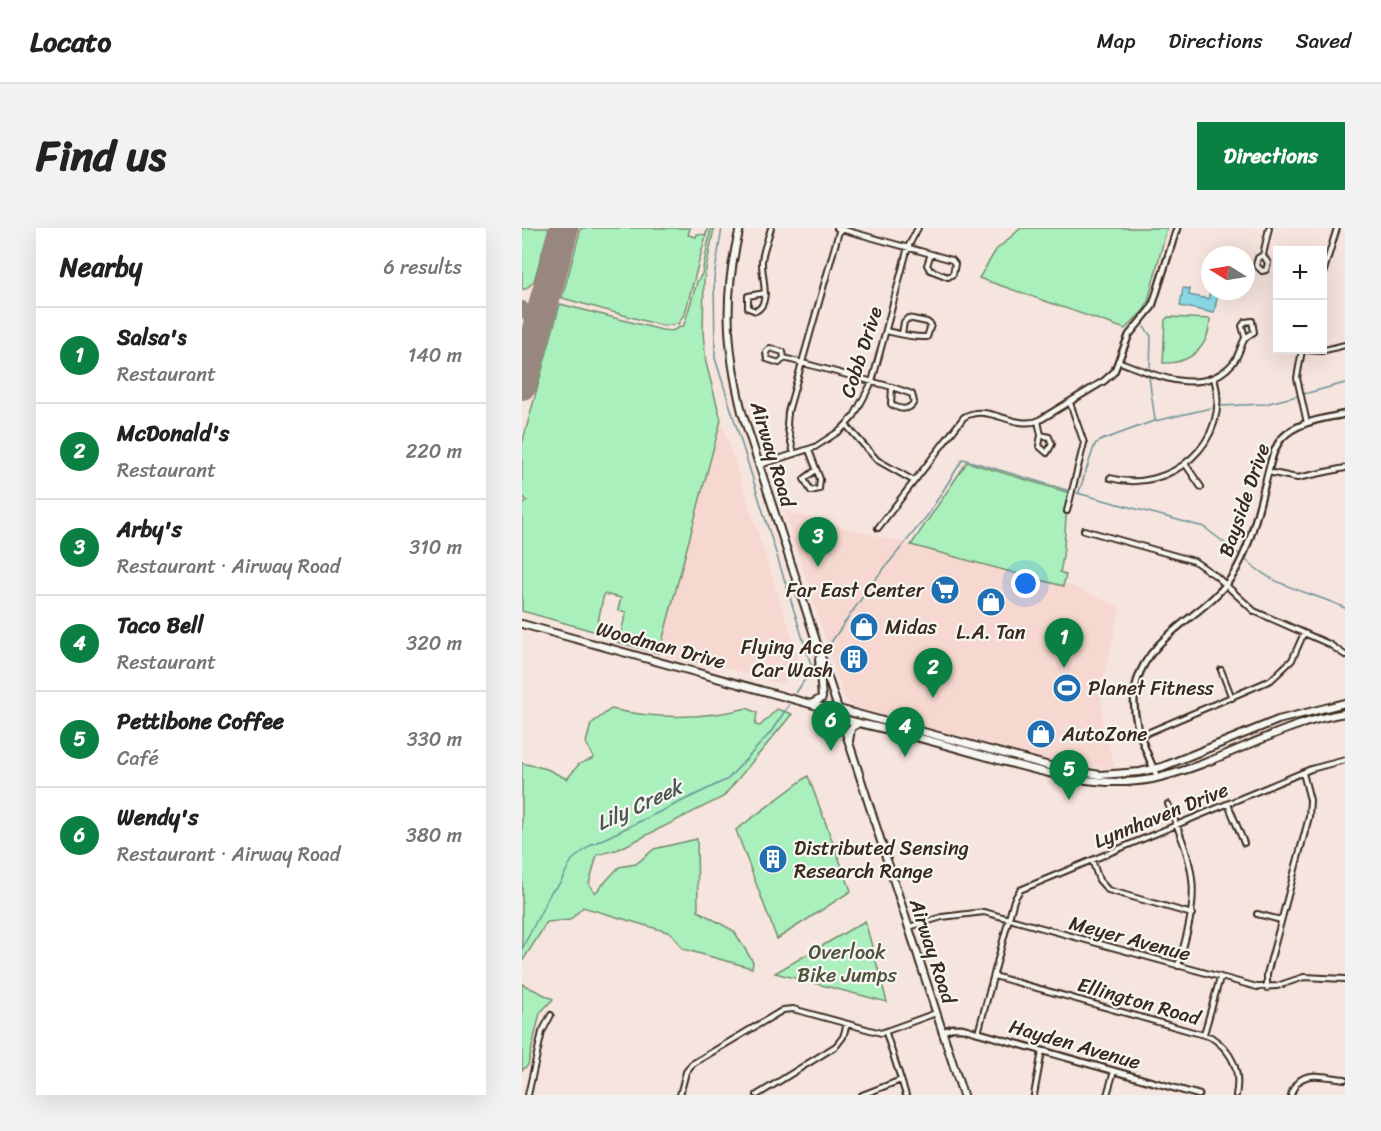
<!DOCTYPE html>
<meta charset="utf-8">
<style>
:root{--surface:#fff;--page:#f2f2f2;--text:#222;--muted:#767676;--line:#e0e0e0;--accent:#0b8043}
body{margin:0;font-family:Sriracha,sans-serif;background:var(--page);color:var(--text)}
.controls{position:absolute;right:18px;top:18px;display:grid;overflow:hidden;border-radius:0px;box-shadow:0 6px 24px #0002}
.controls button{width:54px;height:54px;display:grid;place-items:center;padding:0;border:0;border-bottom:2px solid var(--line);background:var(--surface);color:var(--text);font:30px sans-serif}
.compass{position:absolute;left:679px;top:18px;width:54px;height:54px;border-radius:50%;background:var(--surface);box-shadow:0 6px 24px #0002;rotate:281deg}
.you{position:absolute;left:504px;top:356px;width:21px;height:21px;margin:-15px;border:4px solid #fff;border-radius:50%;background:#1a73e8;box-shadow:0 0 0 9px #1a73e833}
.badge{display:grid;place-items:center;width:39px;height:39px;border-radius:50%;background:var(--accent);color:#fff;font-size:20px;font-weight:700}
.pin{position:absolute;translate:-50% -50px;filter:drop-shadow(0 2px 3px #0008)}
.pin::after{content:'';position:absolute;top:32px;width:21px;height:18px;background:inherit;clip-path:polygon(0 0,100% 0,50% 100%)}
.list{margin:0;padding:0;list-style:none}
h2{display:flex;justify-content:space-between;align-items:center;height:78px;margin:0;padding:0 24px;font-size:26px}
h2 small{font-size:20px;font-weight:400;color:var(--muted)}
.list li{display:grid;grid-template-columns:39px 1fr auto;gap:18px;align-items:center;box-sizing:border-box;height:96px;padding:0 24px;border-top:2px solid var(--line)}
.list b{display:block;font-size:22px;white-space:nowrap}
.list p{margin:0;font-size:20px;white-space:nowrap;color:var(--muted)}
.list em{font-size:20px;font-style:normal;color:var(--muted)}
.map{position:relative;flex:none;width:823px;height:867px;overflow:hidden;border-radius:0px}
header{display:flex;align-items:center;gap:36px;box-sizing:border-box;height:84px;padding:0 30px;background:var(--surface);border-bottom:2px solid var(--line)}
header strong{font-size:28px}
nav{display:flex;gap:33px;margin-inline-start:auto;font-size:21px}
.intro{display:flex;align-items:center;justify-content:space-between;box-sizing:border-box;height:144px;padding:0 36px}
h1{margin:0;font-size:42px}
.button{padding:15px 27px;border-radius:0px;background:var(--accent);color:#fff;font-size:21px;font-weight:700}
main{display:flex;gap:36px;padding:0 36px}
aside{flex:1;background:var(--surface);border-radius:0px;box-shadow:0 6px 24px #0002}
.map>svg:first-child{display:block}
.built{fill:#f6d8d0}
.green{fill:#aaf0bd;stroke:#728d6e;stroke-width:1.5;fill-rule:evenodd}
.water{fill:#89d8e6;stroke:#6a9296;stroke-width:1.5}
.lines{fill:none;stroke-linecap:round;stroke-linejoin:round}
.stream{stroke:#6a9296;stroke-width:1.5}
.taxiway{stroke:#98877e;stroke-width:12}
.runway{stroke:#98877e;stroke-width:30}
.minor-casing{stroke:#3b2a1e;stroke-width:8}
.tertiary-casing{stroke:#3b2a1e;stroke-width:9}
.primary-casing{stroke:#3b2a1e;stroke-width:10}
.minor{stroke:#f6f6f2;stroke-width:4}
.tertiary{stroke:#f6f6f2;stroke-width:4.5}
.primary{stroke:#f6f6f2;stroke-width:6}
.labels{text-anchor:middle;stroke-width:4.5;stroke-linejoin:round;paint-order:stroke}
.street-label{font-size:20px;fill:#3b2a1e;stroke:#f6f6f2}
.poi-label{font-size:20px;fill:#3b2a1e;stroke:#f6f6f2;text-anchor:start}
.park-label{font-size:20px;fill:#51523e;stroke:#f6f6f2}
.water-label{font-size:21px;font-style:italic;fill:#4e5650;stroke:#f6f6f2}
</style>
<header>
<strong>Locato</strong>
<nav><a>Map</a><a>Directions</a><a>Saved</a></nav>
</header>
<div class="intro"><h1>Find us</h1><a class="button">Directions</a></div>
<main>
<aside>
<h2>Nearby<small>6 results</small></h2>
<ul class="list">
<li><span class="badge">1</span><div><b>Salsa's</b><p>Restaurant</p></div><em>140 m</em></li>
<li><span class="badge">2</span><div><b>McDonald's</b><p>Restaurant</p></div><em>220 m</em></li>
<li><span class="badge">3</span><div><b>Arby's</b><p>Restaurant · Airway Road</p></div><em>310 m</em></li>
<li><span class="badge">4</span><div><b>Taco Bell</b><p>Restaurant</p></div><em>320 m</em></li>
<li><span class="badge">5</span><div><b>Pettibone Coffee</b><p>Café</p></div><em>330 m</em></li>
<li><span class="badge">6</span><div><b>Wendy's</b><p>Restaurant · Airway Road</p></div><em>380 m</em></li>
</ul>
</aside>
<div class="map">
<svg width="823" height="867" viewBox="0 0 823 867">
<rect width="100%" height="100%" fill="#f6e4de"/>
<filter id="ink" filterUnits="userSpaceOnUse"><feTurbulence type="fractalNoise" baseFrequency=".0167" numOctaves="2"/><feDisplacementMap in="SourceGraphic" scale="12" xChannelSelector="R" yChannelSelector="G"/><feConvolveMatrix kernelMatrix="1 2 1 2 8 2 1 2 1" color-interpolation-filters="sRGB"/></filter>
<g filter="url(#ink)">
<path class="built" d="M199,192L276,428L261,457L201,439L188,440L143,428L146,417L140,415Z
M262,283L541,358L542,355L598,379L580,456V493L593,541L528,533L332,479L323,471Z"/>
<path class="green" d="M0,0H27L12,53L4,61H0Z
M59,0H168L166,7L174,9L175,6L183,7L186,0L163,85L156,96L141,98L40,70Z
M189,0H192L182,51L181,104L184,135L199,192L137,425L95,414L96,410L0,383V277L5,273L0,267V216L38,76L140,102L150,103L162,97L175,54L180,46ZM82,366L99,370L96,382L104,384L99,405L74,402Z
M499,0H645L626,73L622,82L603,101L457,50L474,22Z
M646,89L688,91C687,119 669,136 641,135L643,92Z
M445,234L548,265C541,291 545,318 538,344L544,347L541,358L389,317Z
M225,480L235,485L233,497L238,498L255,481L270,486L201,569L97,621L75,627L67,656L73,665L97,639L114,636L132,621L175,611L176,683L212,703L231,734L230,740L161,721L149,705L61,679L48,692L25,694L0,734V535L25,541L45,551L57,536L72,530L64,515L69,496L89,481C131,491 184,491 225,480Z
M286,548L329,663L255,711L214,602Z
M343,693L365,774L253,745Z
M0,756L31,771L18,785L6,837L0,842Z"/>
<path class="water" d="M661,60L668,61L667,67L686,71L688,64L696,66L692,85L658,78Z"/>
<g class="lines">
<path class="stream" d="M200,0L192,50L193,130L290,440
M622,99L629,108L628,142
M627,149L633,192
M782,166L823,155
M698,178L743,176L775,168
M557,264L573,216L580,212L629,194L689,180
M555,265L682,299L718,327
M724,332C756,362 786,362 823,380
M303,423L351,354L405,288L441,231L548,263
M274,465L293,436
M0,721L29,664L38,655L50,632L69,617L206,551L248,505L267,477"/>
<path class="taxiway" d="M0,79L15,101"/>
<path class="runway" d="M0,157L42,0"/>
<g class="minor-casing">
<path id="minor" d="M315,0L409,26L405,37L408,42L426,49L431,46L433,36L430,32L409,26
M741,27L746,35L744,42L740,43L734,37L736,30L741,27L747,0
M800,49L815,0
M243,65L226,68V80L234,83C250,75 239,48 240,33C241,22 246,11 249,0
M364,103C377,106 392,110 405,109L409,97L405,94L386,90L382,94L380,106
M780,122L775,150L785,195
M784,122L799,123L823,117
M262,130L257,135L245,131L244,124L248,120L261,124L262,130L370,159L369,176C378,182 387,183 392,174L390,166L370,159
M596,133C629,146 676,168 706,140C716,132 717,122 722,112C724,108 728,107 732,104L730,93L723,94L720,98L723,109
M324,197L355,232L392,253
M287,222L298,251L297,261L289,263L282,251L294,242
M272,226L265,197L266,184L318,0
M238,237L293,219L319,202L332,188L350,154L386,19L396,0
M664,237L679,259
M746,244L775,250L823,240
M588,250C648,267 711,213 692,150
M545,283L562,215L548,175
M356,300L442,189C467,175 489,201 516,193L519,207L517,218L525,225L530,216L527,209L519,207
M562,302L672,333L694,348L732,383L807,416L823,427
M699,442L710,470
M618,508L749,452L770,432L782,405
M646,576C676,648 678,663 656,738
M706,576L722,615
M570,632L577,652L586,662L670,686
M735,686L759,692
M387,699L420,689L462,684L735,759L755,758L782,749L823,751
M472,748L689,809C710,823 719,843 714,867
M745,760V746L787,589L788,572L781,545
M364,805L384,867
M456,805L492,672L498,662L789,541L823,532
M682,806L698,750
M6,867L20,804L29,787
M158,867L164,844L170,836L261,782L271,781L359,805L414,785
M235,867L314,818L321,809L325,796
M340,867L379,852
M512,867L520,823
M585,867L592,843
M769,867C777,839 800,849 823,851"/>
</g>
<g class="tertiary-casing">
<path id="tertiary" d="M516,193L582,153L592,144L607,107L630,79L655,0
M635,549C623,519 605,487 615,453C629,405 685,387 711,347C729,318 735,285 744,252C748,238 750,222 760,210C776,193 802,191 823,186
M420,804L430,800H440L677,867"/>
</g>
<g class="primary-casing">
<path id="primary" d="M218,0C201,66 204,118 220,184L441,867
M0,396L303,480L318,490L337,495C383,505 428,518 473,531C525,545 576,561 630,551C697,537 755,496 823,485
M289,476L300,470L297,431
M313,480L535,540L578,547L618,544L640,539L756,492L823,475
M327,513L329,500L337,495"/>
</g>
<use href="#minor" class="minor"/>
<use href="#tertiary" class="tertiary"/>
<use href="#primary" class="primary"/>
</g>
</g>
<defs>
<g id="supermarket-disc" transform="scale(1.5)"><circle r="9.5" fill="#1f6fb2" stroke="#f6f6f2"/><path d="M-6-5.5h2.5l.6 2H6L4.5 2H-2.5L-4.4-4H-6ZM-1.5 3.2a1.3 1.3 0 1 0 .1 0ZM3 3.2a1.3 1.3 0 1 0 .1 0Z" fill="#fff"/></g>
<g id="shop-disc" transform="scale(1.5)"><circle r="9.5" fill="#1f6fb2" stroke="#f6f6f2"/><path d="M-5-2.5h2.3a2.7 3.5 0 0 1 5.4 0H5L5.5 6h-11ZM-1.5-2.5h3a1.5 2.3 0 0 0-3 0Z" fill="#fff"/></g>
<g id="building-disc" transform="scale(1.5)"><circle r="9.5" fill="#1f6fb2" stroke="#f6f6f2"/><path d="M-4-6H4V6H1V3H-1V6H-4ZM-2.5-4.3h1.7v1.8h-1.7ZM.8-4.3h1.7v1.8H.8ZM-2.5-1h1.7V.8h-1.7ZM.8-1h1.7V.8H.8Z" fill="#fff"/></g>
<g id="stadium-disc" transform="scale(1.5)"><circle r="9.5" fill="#1f6fb2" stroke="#f6f6f2"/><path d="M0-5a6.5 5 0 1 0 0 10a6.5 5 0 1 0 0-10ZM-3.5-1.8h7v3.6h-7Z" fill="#fff"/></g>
</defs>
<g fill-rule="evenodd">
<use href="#supermarket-disc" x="423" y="362"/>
<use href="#shop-disc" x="469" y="374"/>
<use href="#shop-disc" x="342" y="399"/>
<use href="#building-disc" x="332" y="431"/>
<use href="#stadium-disc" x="545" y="460"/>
<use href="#shop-disc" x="519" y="506"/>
<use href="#building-disc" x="251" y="631"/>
</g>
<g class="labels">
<g class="street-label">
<text transform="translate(339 124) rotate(-72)" y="7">Cobb Drive</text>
<text transform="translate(251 226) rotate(73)" y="7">Airway Road</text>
<text transform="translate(722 272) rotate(-71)" y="7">Bayside Drive</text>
<text transform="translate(139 417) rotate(15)" y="7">Woodman Drive</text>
<text transform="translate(639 587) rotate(-22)" y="7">Lynnhaven Drive</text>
<text transform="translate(608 710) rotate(15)" y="7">Meyer Avenue</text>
<text transform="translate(411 723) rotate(72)" y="7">Airway Road</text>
<text transform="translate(617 773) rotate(16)" y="7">Ellington Road</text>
<text transform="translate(553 816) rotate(16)" y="7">Hayden Avenue</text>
</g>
<g class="poi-label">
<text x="402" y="369" text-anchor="end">Far East Center</text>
<text x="363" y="406">Midas</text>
<text x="469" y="411" text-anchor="middle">L.A. Tan</text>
<text x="311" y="426" text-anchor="end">Flying Ace<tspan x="311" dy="23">Car Wash</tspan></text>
<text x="566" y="467">Planet Fitness</text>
<text x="540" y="513">AutoZone</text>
<text x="272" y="627">Distributed Sensing<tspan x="272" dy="23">Research Range</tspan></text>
</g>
<g class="park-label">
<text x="325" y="731">Overlook<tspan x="325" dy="23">Bike Jumps</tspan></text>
</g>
<g class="water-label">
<text transform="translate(117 577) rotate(-25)" y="7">Lily Creek</text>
</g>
</g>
</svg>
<div class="controls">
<button>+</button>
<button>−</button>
</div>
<svg class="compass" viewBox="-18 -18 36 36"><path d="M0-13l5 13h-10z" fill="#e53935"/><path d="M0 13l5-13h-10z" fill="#767676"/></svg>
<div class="you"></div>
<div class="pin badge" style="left:542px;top:440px">1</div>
<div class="pin badge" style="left:411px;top:470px">2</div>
<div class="pin badge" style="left:296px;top:339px">3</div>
<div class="pin badge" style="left:383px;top:529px">4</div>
<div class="pin badge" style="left:547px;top:572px">5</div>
<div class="pin badge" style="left:309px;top:523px">6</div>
</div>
</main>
